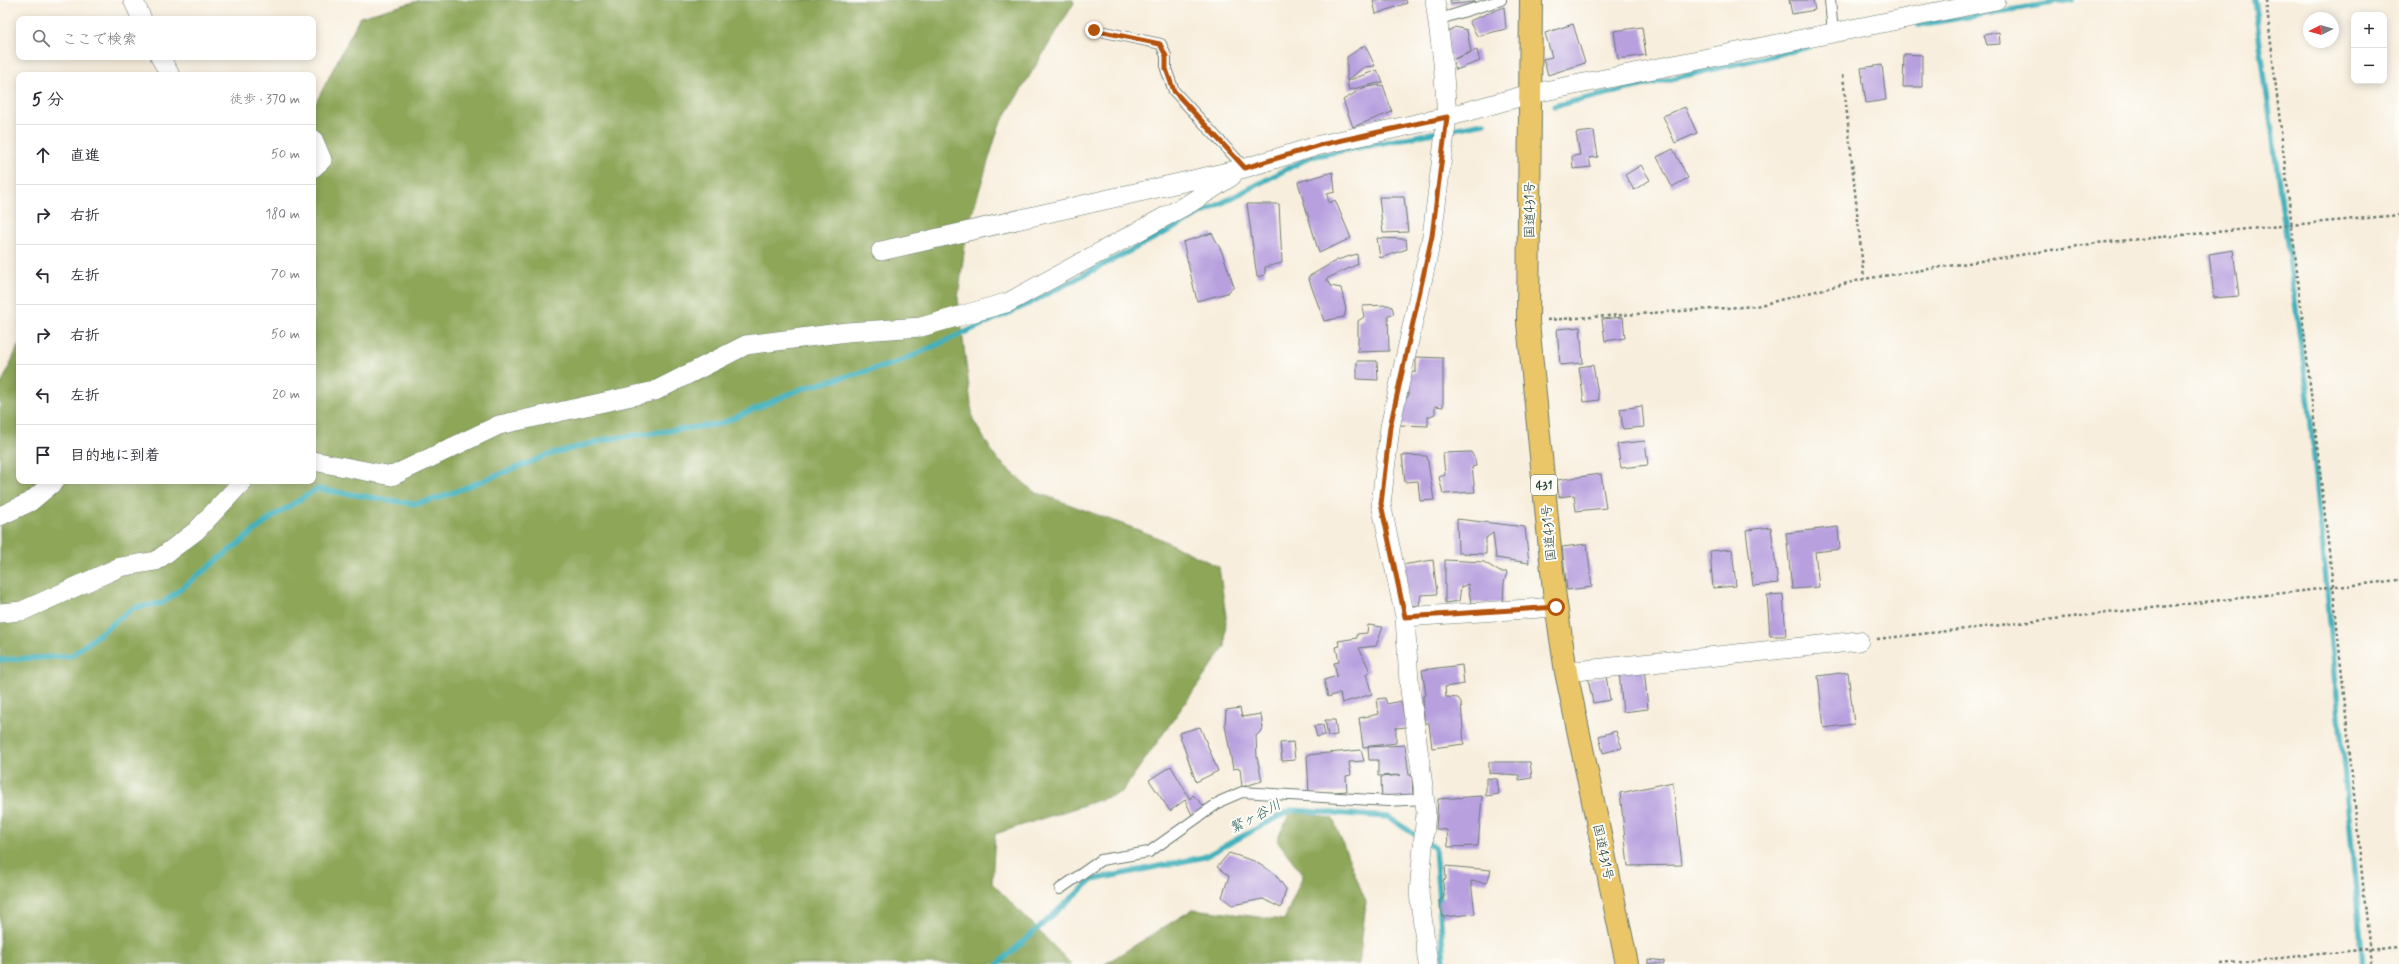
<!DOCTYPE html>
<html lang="ja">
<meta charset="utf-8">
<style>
:root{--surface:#fff;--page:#f7f7f7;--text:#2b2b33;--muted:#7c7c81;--line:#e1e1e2}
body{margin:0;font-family:Mynerve,"Klee One",sans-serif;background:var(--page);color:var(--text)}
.controls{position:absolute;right:12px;top:12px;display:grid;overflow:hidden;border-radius:8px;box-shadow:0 2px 10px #0003}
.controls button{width:36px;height:36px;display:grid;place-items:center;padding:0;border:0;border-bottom:1px solid var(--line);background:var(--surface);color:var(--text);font:20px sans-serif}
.compass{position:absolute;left:2303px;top:12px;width:36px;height:36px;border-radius:50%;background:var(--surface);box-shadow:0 2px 10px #0003;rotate:264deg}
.stop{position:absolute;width:12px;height:12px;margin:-9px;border:3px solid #b45309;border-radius:50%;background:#fff}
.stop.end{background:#b45309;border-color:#fff;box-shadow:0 1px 4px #0008}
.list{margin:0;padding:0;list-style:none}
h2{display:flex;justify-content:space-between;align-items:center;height:52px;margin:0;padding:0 16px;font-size:17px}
h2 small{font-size:13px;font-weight:400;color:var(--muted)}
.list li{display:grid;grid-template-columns:26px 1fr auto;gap:12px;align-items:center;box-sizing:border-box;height:60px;padding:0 16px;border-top:1px solid var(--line)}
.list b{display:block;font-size:15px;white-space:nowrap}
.list em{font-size:13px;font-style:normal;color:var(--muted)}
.icon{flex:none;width:22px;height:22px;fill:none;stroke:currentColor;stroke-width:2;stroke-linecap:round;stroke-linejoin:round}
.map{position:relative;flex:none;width:2399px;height:964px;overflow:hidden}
.search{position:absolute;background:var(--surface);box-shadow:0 2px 10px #0003;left:16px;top:16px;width:300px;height:44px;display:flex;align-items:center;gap:10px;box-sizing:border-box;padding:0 14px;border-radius:8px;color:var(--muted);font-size:15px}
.panel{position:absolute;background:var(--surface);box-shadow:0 2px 10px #0003;left:16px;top:72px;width:300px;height:412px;border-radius:8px}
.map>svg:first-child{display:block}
.forest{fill:#8da658;stroke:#567246}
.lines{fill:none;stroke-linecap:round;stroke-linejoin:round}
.stream{stroke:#42b1bc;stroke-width:5.5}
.building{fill:#b8a0df}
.lane-casing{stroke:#6b7b6f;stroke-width:12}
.street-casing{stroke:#6b7b6f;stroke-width:20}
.highway-casing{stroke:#6b7b6f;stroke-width:24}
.path{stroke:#6b7b6f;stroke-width:2.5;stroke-dasharray:3 3;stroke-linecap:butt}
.lane{stroke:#fff;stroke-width:10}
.street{stroke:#fff;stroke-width:19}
.highway{stroke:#ebc669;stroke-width:22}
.route{stroke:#b45309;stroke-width:5}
.labels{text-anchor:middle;stroke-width:4;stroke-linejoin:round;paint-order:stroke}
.shield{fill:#fdfcf7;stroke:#62766e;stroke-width:1}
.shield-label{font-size:12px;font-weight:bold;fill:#1f3d34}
.street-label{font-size:13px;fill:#1f3d34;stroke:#fdfcf7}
.water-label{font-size:14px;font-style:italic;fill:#2a605d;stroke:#fdfcf7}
</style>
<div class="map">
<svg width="2399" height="964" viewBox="0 0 2399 964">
<rect width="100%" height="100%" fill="#fdfcf7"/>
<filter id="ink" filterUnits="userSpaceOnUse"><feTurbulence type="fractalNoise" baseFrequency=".025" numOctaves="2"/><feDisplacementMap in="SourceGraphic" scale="8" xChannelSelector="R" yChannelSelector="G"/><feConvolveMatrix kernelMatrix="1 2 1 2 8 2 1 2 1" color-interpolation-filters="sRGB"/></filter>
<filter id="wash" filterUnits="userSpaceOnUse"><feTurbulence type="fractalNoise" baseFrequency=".012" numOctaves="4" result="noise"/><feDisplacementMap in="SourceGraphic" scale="16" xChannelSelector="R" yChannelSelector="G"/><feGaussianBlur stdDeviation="0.9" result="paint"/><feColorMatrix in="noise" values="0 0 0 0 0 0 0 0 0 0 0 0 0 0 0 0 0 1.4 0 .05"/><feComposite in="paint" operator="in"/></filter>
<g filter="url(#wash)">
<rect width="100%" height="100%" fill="#f8eedd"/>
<path class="forest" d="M421,0H1073L1074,3L999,126L967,230L958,299L973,420L996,458L1033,491L1152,535L1219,567L1226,616L1225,647L1121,793L995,834L992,883L1071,964H0V387L19,344V481H313V108L360,17Z
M1291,810L1333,819L1366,902L1359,964H1105L1193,909L1284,920L1303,875L1277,840Z"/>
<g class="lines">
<path class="stream" d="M2254,0L2309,404L2363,964
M1918,25L2071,0
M1554,106L1809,47
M0,660L71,656L133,608L163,603L272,517L317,489L415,504L439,498L548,455L608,439L720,424L801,389L896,363L1024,306L1310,157L1484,123
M1428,843L1435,848L1444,964
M998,964L1092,880L1204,857L1291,810L1388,817L1420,838"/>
</g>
<g id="blocks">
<path class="building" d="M1373,0H1406L1407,3L1376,14Z
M1450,0H1474V2L1451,4Z
M1789,0H1813L1815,10L1792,14Z
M1504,7L1506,29L1477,36L1469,21Z
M1573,24L1585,63L1548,75L1543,59L1552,57L1545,33Z
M1455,27L1467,30L1471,52L1454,59L1477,50L1480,61L1456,70L1443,35Z
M1642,27L1646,55L1618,59L1614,31Z
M1999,32L2000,44L1987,45L1984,35Z
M1365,45L1375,66L1364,67L1347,81L1377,70L1383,82L1349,90L1347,81V57Z
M1904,54L1922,55V87H1903Z
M1882,65L1886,100L1866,103L1861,68Z
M1383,85L1392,112L1353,127L1343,100L1365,87Z
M1685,107L1697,133L1675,143L1663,116Z
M1594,131L1598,157L1589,158L1591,167L1573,169L1572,156L1580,155L1576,133Z
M1673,149L1688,178L1672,187L1657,157Z
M1641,165L1650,180L1634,190L1625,175Z
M1333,172L1335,192L1327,194L1329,203L1335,200L1351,238L1319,253L1298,182Z
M1379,197H1404L1408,232L1383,233Z
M1247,204H1279L1282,263L1265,267V275L1257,277Z
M1212,233L1222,252L1234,287L1227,293L1197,301L1183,242Z
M1377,238L1406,239L1407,249L1380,258Z
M2233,250L2239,296L2214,298L2209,254Z
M1357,254L1358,264L1326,279L1331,286L1341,288L1346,310L1344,317L1324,321L1308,277L1337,260Z
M1388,305L1392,307L1394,314L1388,315L1389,351L1358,352V321L1364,317L1362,306Z
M1623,317L1625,338L1605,341L1602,319Z
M1580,327L1583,363L1560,365L1557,329Z
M1416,357L1443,358V407L1435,406V414L1428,417V426L1399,425L1402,400L1408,397V373L1416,372Z
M1357,361H1377L1378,380L1357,379Z
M1593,365L1599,400L1584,402L1579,367Z
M1642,406L1644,427L1623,429L1620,409Z
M1645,441L1648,465L1621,468L1617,444Z
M1471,452L1475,459L1476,466L1472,467L1475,492L1443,494L1439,477L1445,475L1443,453Z
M1402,455L1427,456L1434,500L1420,501L1418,481L1405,482Z
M1601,474L1606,508L1576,511L1574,495L1559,497L1557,480Z
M1457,519L1525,527L1529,563L1496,558L1493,533L1486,538V554L1458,553Z
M1771,527L1778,583L1753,586L1746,530Z
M1838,527L1840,549L1815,552L1819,587L1792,589L1786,533Z
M1587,544L1592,587L1567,590L1562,547Z
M1732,549L1736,586L1713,588L1710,551Z
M1433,560L1437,594L1421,595L1419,605L1409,607L1402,565Z
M1445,560L1484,562L1500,572H1507L1504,583L1503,603H1471L1468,584L1461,587L1459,601L1445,603Z
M1783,594L1786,636H1770L1767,595Z
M1368,625L1383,627L1376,646L1359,648L1370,671L1366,674L1372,694L1342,703L1340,693L1328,697L1324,680L1337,676L1334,663L1339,662L1336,647L1340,646L1338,641L1357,638V634L1367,633Z
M1462,665L1464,684L1445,687L1446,697L1458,698L1461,702L1464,744L1432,748L1429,723H1424L1423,696L1426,695L1422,670Z
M1644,667L1648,709L1623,712L1619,672Z
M1848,672L1854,724L1824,728L1818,676Z
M1606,676L1610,700L1593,703L1588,679Z
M1385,698L1387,704L1401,701L1406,727L1396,728V743L1363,747L1359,718L1379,714L1377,699Z
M1240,708L1242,717L1261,714L1263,729L1256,736L1257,757L1262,781L1242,787L1240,768L1233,769L1225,725L1226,710Z
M1325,720H1335L1337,735L1328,736Z
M1323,725L1325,735L1317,737L1314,726Z
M1200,727L1218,771L1196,782L1179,733Z
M1616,731L1622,748L1603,753L1599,736Z
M1293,742L1295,760L1282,761L1280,743Z
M1405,745L1409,775H1412L1413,802L1382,804L1381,777L1401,775L1378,776V760H1369L1368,747Z
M1361,750L1364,761L1349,762L1351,775L1346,776L1347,791L1309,794L1307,755Z
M1489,762H1530L1532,778L1519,780V775L1489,773Z
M1171,766L1190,799L1193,795L1206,808L1192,815L1185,800L1170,811L1149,780Z
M1486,778L1497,779L1499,794L1486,796Z
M1673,782L1682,865L1628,866L1620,793Z
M1482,796L1478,846L1448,847L1447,830L1436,829L1438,799Z
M1229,853L1254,861L1275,874L1286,889L1281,908L1263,899L1232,905L1222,897L1229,876L1217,867Z
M1445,866L1491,870L1487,883L1471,881L1475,914L1443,917L1439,901L1444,897L1443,880L1446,879Z
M1648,959L1664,961V964H1648Z"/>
</g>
</g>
<g filter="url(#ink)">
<use href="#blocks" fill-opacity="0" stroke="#6b7b6f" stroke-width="1"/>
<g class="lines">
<g class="lane-casing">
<path id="lane" d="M1830,0L1833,33
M1437,20L1501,0
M1095,30L1161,44L1166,56V69L1174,91L1245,168
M1060,889L1101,860L1149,852L1221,801L1242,792L1388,801L1424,799"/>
</g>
<g class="street-casing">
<path id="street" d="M133,0L142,19
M160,57L170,75
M313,139L322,160L313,168
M881,251L1245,168L1320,145L1447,117L1530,94L1996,0
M313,461L392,476L499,425L655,391L746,345L847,332L921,327L1009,302L1190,203L1232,176
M0,516L30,502L55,481
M0,613L22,611L120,567L156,561L196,531L243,481
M1405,617L1556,607
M1566,672L1859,641
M1428,964L1419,893L1426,812L1423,786L1409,682L1405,617L1381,504L1390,427L1432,236L1447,117L1443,62L1435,0"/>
</g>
<g class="highway-casing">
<path id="highway" d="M1531,0L1528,322L1554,591L1566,672L1627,964"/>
</g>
<path class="path" d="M2266,0L2333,586L2371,964
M1843,75L1864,279
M1547,320L1756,306L1864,279L2097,243L2399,215
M1877,639L2399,580
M2221,964L2399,946"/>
<use href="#lane" class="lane"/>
<use href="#street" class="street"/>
<use href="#highway" class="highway"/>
</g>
</g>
<g class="lines" filter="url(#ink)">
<path class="route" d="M1094,30L1160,44L1166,56V69L1174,91L1245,168L1320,145L1447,117L1432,236L1390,427L1381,504L1405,617L1556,607"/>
</g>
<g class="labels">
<rect class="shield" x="1531" y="475" width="26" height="20" rx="3"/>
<g class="shield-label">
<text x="1544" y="489">431</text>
</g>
<g class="street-label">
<text transform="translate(1529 210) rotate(-90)" y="5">国道431号</text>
<text transform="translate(1548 533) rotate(-95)" y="5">国道431号</text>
<text transform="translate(1604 852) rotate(78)" y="5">国道431号</text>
</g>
<g class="water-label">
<text transform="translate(1255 816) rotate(-28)" y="5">繁ヶ谷川</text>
</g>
</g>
</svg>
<div class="controls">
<button>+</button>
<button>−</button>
</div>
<svg class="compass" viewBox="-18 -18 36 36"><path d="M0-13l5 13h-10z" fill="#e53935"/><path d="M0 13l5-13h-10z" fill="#7c7c81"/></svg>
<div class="stop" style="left:1556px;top:607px"></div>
<div class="stop end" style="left:1094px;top:30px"></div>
<div class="search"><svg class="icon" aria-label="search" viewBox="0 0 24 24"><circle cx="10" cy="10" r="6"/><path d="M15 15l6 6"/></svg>ここで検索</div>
<section class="panel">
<h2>5 分<small>徒歩 · 370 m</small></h2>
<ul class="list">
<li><svg class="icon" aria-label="ahead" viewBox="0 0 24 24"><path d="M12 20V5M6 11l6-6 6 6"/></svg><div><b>直進</b></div><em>50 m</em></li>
<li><svg class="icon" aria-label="right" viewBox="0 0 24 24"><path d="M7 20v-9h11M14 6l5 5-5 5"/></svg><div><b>右折</b></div><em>180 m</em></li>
<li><svg class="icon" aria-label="left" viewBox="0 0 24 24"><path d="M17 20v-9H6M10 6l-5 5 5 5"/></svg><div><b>左折</b></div><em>70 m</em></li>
<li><svg class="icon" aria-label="right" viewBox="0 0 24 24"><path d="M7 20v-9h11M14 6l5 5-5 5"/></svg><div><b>右折</b></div><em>50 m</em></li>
<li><svg class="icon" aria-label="left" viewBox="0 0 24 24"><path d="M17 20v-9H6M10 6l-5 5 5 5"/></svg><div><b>左折</b></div><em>20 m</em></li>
<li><svg class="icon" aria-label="arrive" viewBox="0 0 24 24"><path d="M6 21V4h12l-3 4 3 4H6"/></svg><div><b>目的地に到着</b></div></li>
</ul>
</section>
</div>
